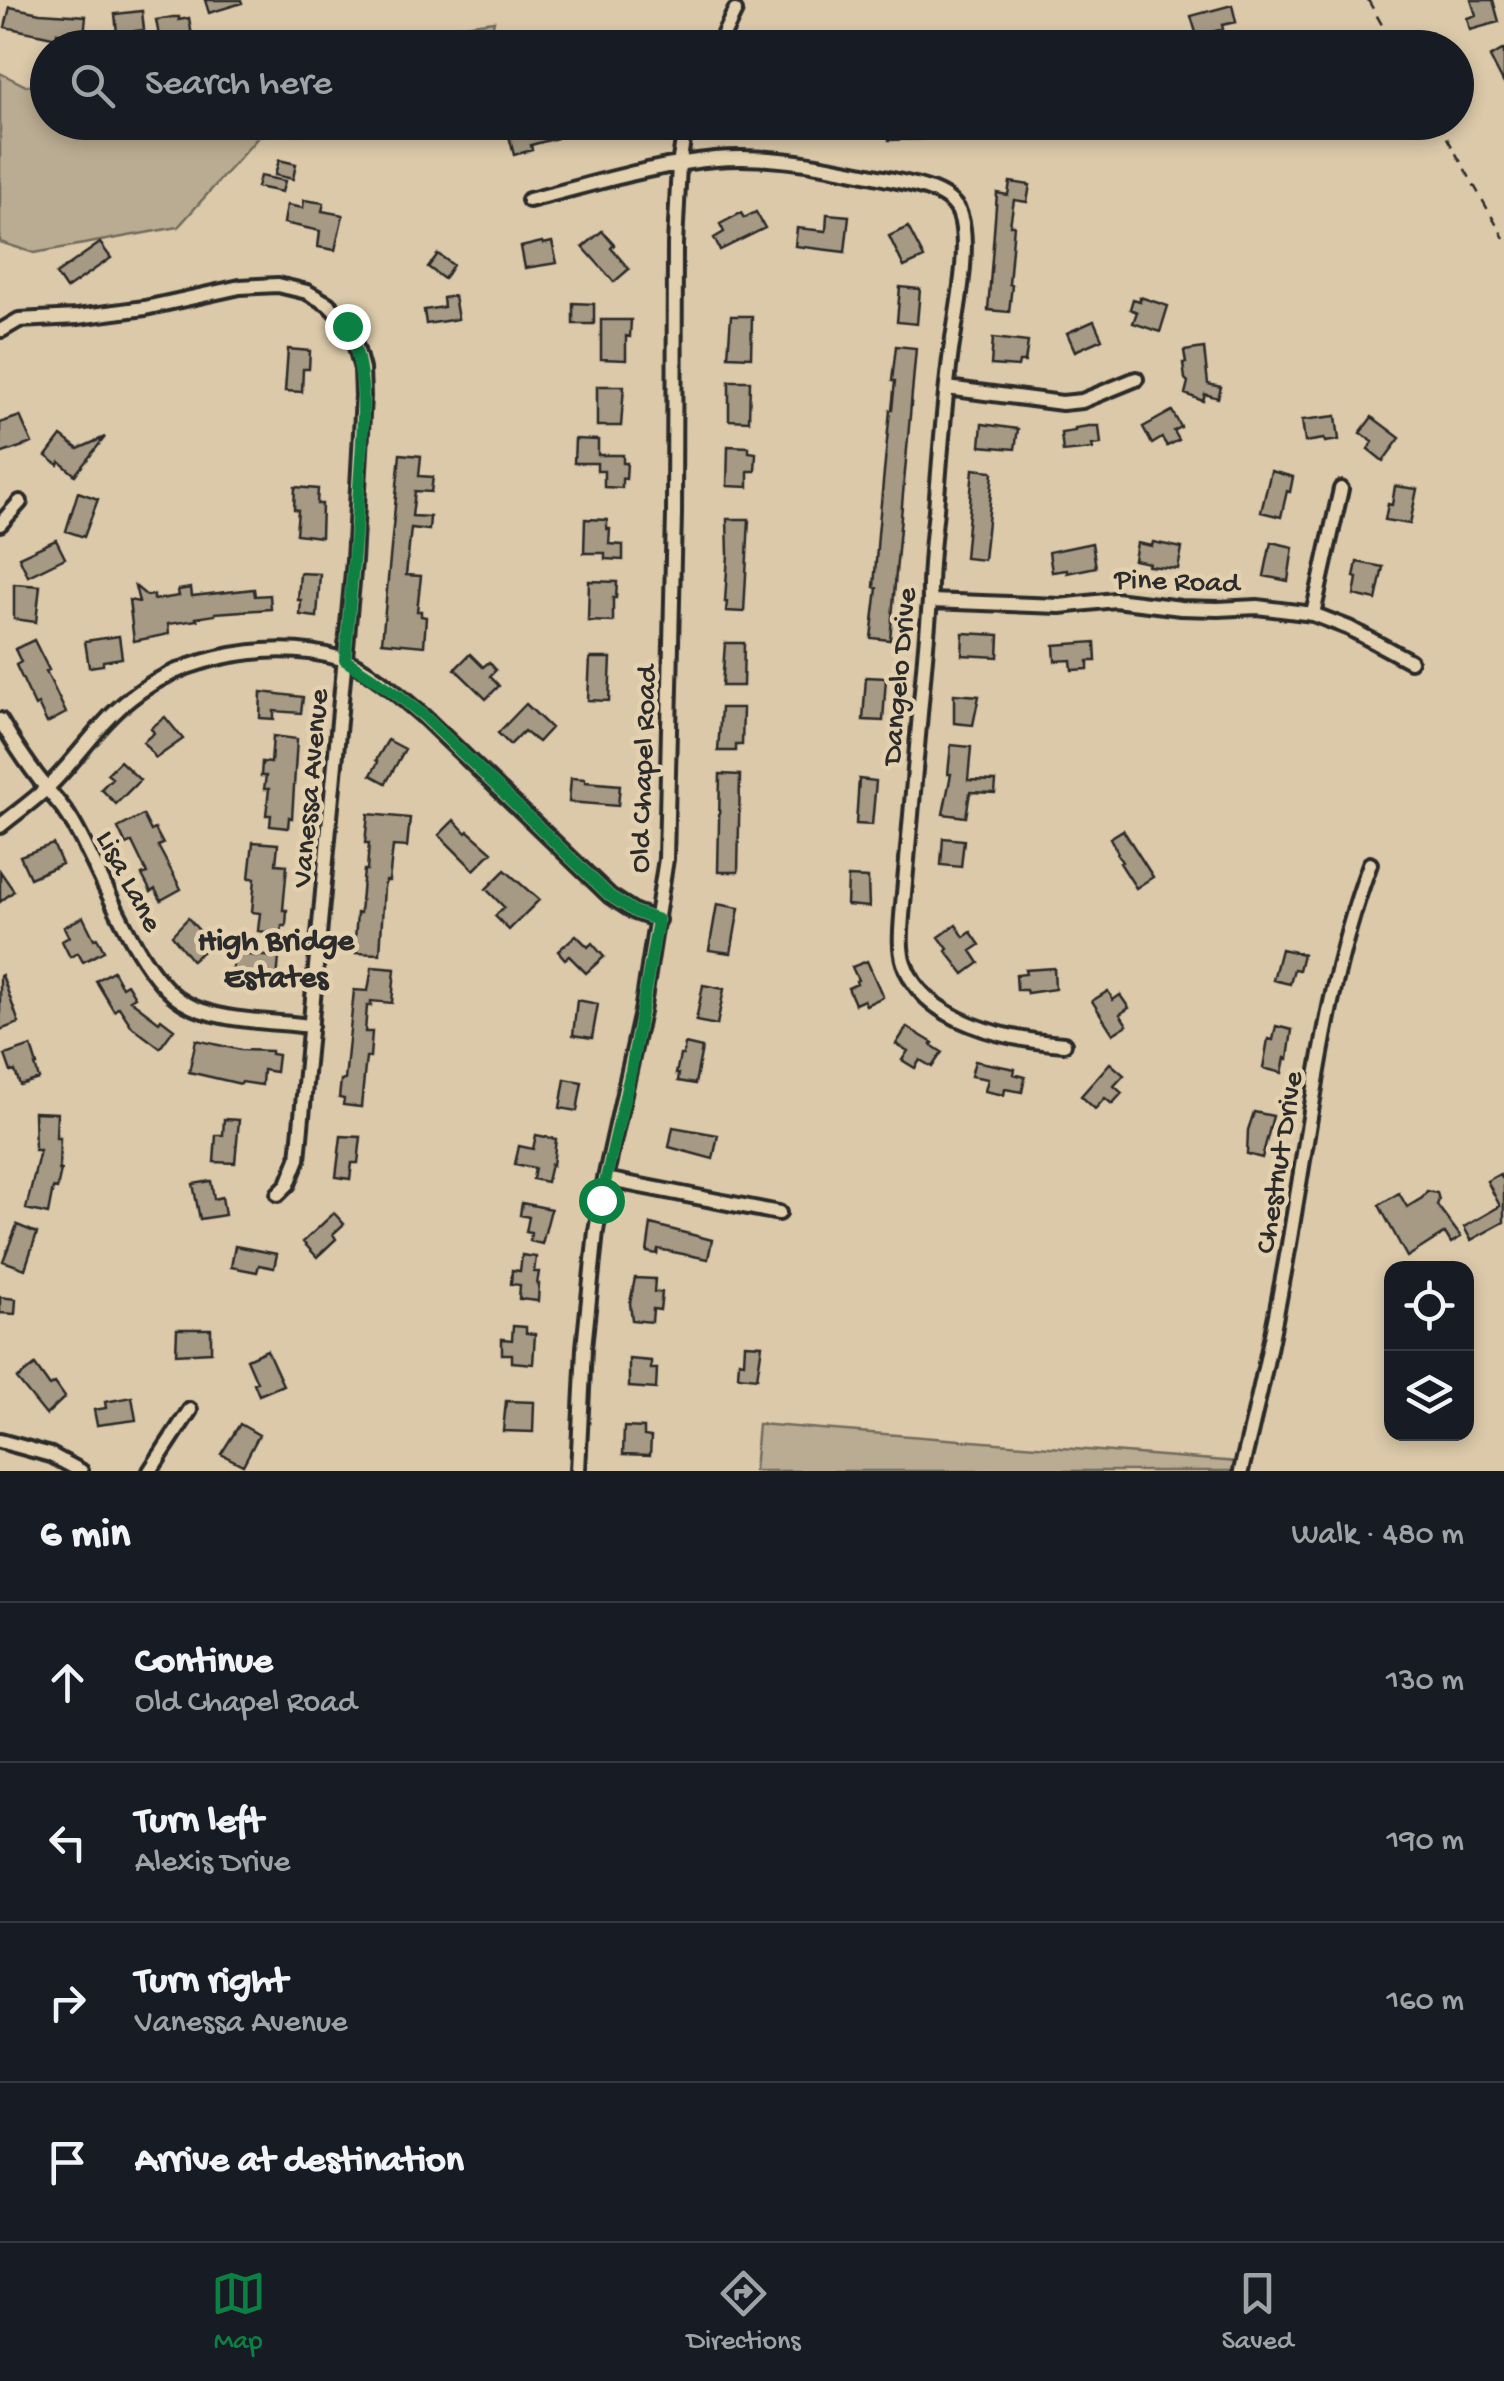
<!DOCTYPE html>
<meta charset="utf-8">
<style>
:root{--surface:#171b24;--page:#20242c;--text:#f1f3f6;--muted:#9ea1a6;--line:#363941;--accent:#0b8043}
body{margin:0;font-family:"Gochi Hand",sans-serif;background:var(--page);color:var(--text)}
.controls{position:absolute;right:30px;bottom:30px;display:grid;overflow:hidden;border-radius:20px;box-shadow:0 5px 15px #0003}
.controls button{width:90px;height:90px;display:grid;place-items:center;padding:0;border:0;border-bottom:2px solid var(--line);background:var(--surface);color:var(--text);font:50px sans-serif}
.stop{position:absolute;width:30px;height:30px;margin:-22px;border:8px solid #0b8043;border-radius:50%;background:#fff}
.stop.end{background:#0b8043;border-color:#fff;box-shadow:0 2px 10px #0008}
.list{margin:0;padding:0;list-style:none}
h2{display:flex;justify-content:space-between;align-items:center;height:130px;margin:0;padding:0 40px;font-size:42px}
h2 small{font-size:32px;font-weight:400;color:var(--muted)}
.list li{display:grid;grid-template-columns:65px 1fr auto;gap:30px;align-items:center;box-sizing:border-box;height:160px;padding:0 40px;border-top:2px solid var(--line)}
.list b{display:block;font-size:38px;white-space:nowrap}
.list p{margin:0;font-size:32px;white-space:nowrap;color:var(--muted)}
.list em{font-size:32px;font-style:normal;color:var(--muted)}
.icon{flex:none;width:55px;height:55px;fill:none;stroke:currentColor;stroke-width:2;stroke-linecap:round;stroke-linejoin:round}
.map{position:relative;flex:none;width:1504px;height:1471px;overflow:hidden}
.search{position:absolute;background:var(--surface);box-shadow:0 5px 15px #0003;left:30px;right:30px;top:30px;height:110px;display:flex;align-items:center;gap:25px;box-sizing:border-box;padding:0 35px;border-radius:55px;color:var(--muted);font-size:38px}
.sheet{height:770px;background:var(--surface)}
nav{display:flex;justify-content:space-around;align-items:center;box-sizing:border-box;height:140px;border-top:2px solid var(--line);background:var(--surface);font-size:28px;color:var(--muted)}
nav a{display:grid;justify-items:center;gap:5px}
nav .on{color:var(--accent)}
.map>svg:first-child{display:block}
.green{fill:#baac92;stroke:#726c5e;stroke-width:2.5}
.building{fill:#a69a84;stroke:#2b2b2b;stroke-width:2.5}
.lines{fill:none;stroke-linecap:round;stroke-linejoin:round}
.street-casing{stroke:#2b2b2b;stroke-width:20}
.path{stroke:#2b2b2b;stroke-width:2.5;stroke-dasharray:10 8;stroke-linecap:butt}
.street{stroke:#e2d0ae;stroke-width:12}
.route{stroke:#0b8043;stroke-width:12}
.labels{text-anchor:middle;stroke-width:9;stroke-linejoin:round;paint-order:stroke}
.street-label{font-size:30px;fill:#2b2b2b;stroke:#e2d0ae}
.neighbourhood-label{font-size:32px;font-weight:bold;fill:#2b2b2b;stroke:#e2d0ae}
</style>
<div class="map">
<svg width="1504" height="1471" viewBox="0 0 1504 1471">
<rect width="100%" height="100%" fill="#dbc9a9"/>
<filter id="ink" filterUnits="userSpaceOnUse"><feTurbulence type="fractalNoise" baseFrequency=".01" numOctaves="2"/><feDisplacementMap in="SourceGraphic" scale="20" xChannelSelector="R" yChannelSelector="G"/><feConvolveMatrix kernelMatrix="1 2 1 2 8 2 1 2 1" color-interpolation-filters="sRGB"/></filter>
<g filter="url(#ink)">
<path class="green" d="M494,21L488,47H303Z
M0,73L26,86L47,83L48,122L474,123L473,129L260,135L178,227L34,253L0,242Z
M758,1424L1237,1462L1235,1471H754Z"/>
<path class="building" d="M205,0H241L242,3L209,13Z
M1471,0H1493L1499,22L1470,30L1467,18L1476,15Z
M1232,5L1236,22L1222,25L1223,29L1197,36L1191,16Z
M10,7L40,13L86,16L84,36L57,33V38L5,27Z
M142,11L144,30L117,33L115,14Z
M173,17H179V20L189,18L192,36L160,41L156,20Z
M1504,49V84L1490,57Z
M542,122H553L557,138L531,145L532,150L514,155L508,132Z
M888,122H921L922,139L889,140Z
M279,160L296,164L293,179L275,175Z
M260,176L285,181L282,192L257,187Z
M1010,182L1030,185L1027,202L1014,200L1010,225H1014L1009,284L1012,285L1009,312L988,310L997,193L1008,195Z
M304,200L324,203L322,211L343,215L335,250L318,247L320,231L284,223L287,205L303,208Z
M756,212L765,228L720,250L714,238L724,232L720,224L741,213L744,218Z
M827,214L849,216L845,252L795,246L797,228L826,231Z
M908,227L924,258L904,267L889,236Z
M602,231L614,245L611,248L629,269L614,282L583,247Z
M542,242L543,244L552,242L557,263L525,268L521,247Z
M100,243L111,258L66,289L56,274Z
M438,254L453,265L444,279L428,267Z
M900,287L920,289L917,324L897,322Z
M454,296L458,319L426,324L424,310L444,307L443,298Z
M1140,297L1168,306L1160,332L1133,323L1137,312L1130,309L1133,299L1140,301Z
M573,303L594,304V324H573Z
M731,316H752L751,357L728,356Z
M601,320H631L630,337L626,336V360L601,359Z
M1094,321L1102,339L1075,351L1067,333Z
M993,338L1028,342L1025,362H1019L1018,367L991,365Z
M896,346L916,348L890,640L871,638L877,588L874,587L878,534L890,410H892L895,381H892Z
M1204,348L1208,384L1221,387L1218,398L1205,394L1203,401L1185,394L1188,382L1185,379L1183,363H1186L1184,351Z
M288,349L310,351L309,369H303L302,392L285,391Z
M729,381H750L749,421L729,420Z
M597,386H624L621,426H597Z
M1172,411L1181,427L1174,431L1179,440L1167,446L1162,438L1152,444L1143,427Z
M20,416L32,443L0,454V423Z
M1336,416L1339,440L1325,442L1324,439L1305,442L1302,420Z
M1372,417L1400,438L1383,461L1368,449L1373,442L1360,433Z
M982,424L1018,429L1015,449L980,446Z
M1089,426H1099L1101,444L1092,445L1093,449L1063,452L1061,433L1075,431V428Z
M61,436L78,449L105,437L75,475L60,462L58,465L46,456Z
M575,439L598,440V455H623V463H627L626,479L622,478V488L604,487V471H597V463H574Z
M728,446L749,447V452L756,453L755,471H748V487L727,486Z
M400,454L421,456L419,476L433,477L431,492L415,491L412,516L430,517L429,530L411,528L406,575L421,576L417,611H421V616L426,617L424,646L382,642Z
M973,469L991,471L993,473L984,560L965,558Z
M1271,471L1293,477L1290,492L1287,491L1281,517L1261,512Z
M1395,486L1417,489L1410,524L1385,520L1388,504L1392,505Z
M295,487L318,489L317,504H322L321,537L296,534L298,510L294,509Z
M78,492L98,499L84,537L66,531Z
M585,519L607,520V529H610L609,544L623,545V560L605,559V553H584Z
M727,519H749L744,612L726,611L727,602H725L728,554Z
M56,540L65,558L28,576L19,557Z
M1153,542L1182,548L1178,569L1148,566L1149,563L1134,560L1137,543L1152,546Z
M1271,542L1293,547L1288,581L1264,576Z
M1092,543L1096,567L1067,573V570L1052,572L1049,552Z
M1357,562L1383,567L1376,600L1354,595L1357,578L1354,577Z
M300,573L320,574L317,617L300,615L301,600H298Z
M589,581L617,582L616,598H613V622L588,621Z
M14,584L40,586L36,622L14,619Z
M135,586L147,596L154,595V600L179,596L178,590L191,588L192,596L254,589L255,596L270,595L271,609L215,613V615L196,618L197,620L168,624L169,634L134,641L129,600L139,602Z
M963,633L999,635L998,657L962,655Z
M119,636L122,658L103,661V665L89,667L85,641Z
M34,640L49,670L46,671L66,713L47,723L38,704L35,706L16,665L21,662L15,649Z
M1095,642L1096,661H1088V669L1072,670L1071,660L1055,661L1054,645Z
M725,643H744L743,686H722Z
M470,654L483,667L489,662L496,670L490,676L499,686L486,699L455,669Z
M590,658H611L609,701L588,700Z
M866,677L886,678L883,721L863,720Z
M261,692L303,697L301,713L274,711V719L260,718Z
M954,694L979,696L973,725L954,723Z
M526,704L551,728L538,742L524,731L510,745L498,733Z
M721,708H743L742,745H736V751H718Z
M165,717L183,739L156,758L143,742L154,733L151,728Z
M273,736L297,739L292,818L289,817L288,828L270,826L271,815H266L269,789H264L266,776H261L262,762L271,763Z
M388,740L405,749L386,783L371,775L378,762L376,760Z
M951,745L971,747L968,780L996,781L995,793L970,792L966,817L943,814L951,774H948Z
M120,761L140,780L116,804L101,789L112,778L107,774Z
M720,774L740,775L738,872H718Z
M571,778L585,779V782L620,785L618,806L569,802Z
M859,779L876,781L872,825L856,824Z
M368,814L410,818L407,847L393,846L389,881H386L384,887L380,954L354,953L357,913H360L364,870H367L369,843H365Z
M143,815L151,831L155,829L163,844L158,846L181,889L161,900L155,889L151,892L142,875L147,873L132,842L126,845L118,828Z
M454,820L466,833L468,831L492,852L474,870L439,835Z
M1123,830L1153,877L1136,888L1120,863L1122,862L1117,854L1118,853L1110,838Z
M943,838L964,840L961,867L941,865Z
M253,842L278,844L276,864L287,865L283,910H287L286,926H282L281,934L258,931L260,913L252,912L255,878H249Z
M53,844L62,864L30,878L20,856Z
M505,870L539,900L509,930L495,916L504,907L486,889Z
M0,871L14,891L0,902Z
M848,877L868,878L869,907L847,905Z
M717,904L739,908L731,953L709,950Z
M83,917L94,939L97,938L104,951L83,962L78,953L70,957L62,941L69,937L64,927Z
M188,918L211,944L192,961L172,935Z
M956,925L964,937L971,932L980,945L971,951L979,963L964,974L946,951L948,949L939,937Z
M576,935L588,947L592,943L604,957L586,973L569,956L565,959L558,951Z
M1281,949L1303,954L1299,970L1294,969L1290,984L1273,980Z
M234,954L279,957L277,981L257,979L258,975L232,973Z
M867,961L883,997L866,1005L864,1000L855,1004L848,988L857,984L856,981L858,980L852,967Z
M372,967L395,969L392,1003L371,1001V1006H367L365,1032H372L370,1057H366L361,1107L343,1105L344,1099L339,1098L341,1080H345L354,990L368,991Z
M1054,968L1055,989L1027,993L1026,990H1017L1016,975L1026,974L1025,970Z
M113,971L122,987L127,984L135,997L130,1000L159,1022L161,1019L174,1029L160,1048L132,1027L119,1007L114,1011L96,981Z
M2,975L19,1023L0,1030V976Z
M703,985L724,989L717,1025L696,1021Z
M1108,991L1113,1000L1120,995L1129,1008L1120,1014L1127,1025L1113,1034L1092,1001Z
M577,1000L598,1004L592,1038L573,1035Z
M1276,1026L1292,1030L1288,1059L1285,1058L1282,1073L1263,1068L1268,1039L1273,1040Z
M907,1027L933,1043L931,1045L942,1052L932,1067L920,1060L915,1068L902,1060L908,1051L896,1044Z
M196,1040L241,1050L271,1051V1054L278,1055L276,1072L263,1070L262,1085L242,1082L241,1084L189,1072Z
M685,1044L702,1048L695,1084L678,1081L679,1074H676L680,1055H683Z
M31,1046L37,1065H35L39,1079L20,1085L15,1071L11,1072L5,1055Z
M975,1061L1015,1069L1014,1074L1025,1077L1022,1092L1005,1089L1004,1095L985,1091L988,1079L971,1076Z
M1110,1063L1124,1075L1114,1086L1122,1093L1112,1104L1105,1098L1095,1109L1081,1096Z
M565,1079L582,1082L577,1111L560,1108Z
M34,1112L57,1113L56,1138H60L59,1170H61L57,1189L53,1188L48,1214L26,1209L40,1150H35Z
M1254,1112L1273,1116L1262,1158L1247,1154L1248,1130Z
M224,1119L239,1120L235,1163L214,1162L216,1135H223Z
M673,1127L718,1135L713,1159L669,1147Z
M536,1135L556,1139L553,1165L551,1164L547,1182L533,1179L535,1168L515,1164L519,1146L533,1149Z
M341,1136L361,1137L358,1163H352L350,1179L336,1177Z
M1500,1174L1504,1181V1222L1471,1240L1464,1227L1500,1206L1487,1181Z
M211,1181L214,1199L222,1197L225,1215L200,1219L193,1184Z
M1427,1191L1437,1193L1439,1200L1437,1205L1461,1237L1451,1243L1445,1233L1407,1257L1379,1205L1399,1193L1407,1207L1422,1198Z
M522,1203L551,1209L542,1244L530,1241L531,1233L526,1232L529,1217L520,1215Z
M334,1213L344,1224L333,1234L336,1239L317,1257L303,1242Z
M651,1224L712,1240L708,1259L658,1249L657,1254L647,1252Z
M17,1225L37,1233L25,1269L3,1261Z
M235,1246L277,1254L274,1268L259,1265L257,1272L231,1267Z
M522,1255L536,1257L534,1272H539L537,1284H539L538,1301L519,1299L520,1285L511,1284L512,1270L520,1271Z
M635,1278L655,1279L654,1292H662L660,1310L653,1309L652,1322L632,1320L630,1303Z
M0,1297L16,1299L15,1314L0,1313Z
M513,1326L526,1327V1333L535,1334L533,1364L512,1362V1354H502V1339L512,1340Z
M177,1329H211V1352L176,1354Z
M745,1344L762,1345L757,1378L738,1376L739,1361L744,1362Z
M267,1350L283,1385L259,1395L254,1383L257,1382L247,1359Z
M629,1359L651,1361V1369H657L656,1389L629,1387Z
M35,1365L50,1386L55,1383L65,1397L46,1415L17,1379Z
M132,1397L136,1420L97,1425L94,1410L106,1408L105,1402Z
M506,1401L534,1402L533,1432L503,1431Z
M240,1424L259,1435L243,1465L221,1454Z
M624,1427L644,1428V1436L651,1437L650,1455L623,1454Z"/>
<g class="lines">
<g class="street-casing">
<path id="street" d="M717,48L735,11
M529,200C587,186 656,164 715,159C773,154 832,167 888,179C911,184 952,190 960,215C971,247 956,316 951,351C944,404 940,457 936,510C933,540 929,570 930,601L902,916C901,931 899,948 904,963C924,1023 1009,1040 1064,1044
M2,330L19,320L77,317L145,308L240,287L278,285L307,292L328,304L342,318L356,347L362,369L363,396L354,561L298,1159L288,1184L278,1194
M947,388L1062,403L1082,401L1136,379
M0,524L20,502
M930,601L1060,606L1115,600L1181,608L1218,609L1257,607L1313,614L1349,628L1410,661
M1313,614L1341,489
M0,720C14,744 30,768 48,790C56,800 65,809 71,820C101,869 136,973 183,1002C215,1022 273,1021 311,1026
M0,826C16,813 33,801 48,787C77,759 99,723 131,698C185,655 276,639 342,659C369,668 402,698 423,716L610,896L635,912L658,920
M605,1179L779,1213
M0,1441L51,1455L81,1471
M150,1471L190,1410
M578,1471L584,1348L596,1231L605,1179L642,1012L666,859L674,514L675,244L679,165L686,122
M1241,1471C1263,1384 1281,1296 1295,1208C1315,1092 1329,974 1370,864"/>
</g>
<path class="path" d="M1368,0L1395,48
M1438,122L1504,238"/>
<use href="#street" class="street"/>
</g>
</g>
<g class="lines" filter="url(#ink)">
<path class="route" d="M347,326C371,377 362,434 359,488C355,546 350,603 345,660L398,695L424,716L610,896L635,912L658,920L631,1070L601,1200"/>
</g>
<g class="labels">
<g class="street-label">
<text transform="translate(1177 579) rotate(2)" y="10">Pine Road</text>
<text transform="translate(897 676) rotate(-85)" y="10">Dangelo Drive</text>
<text transform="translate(641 769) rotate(-88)" y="10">Old Chapel Road</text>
<text transform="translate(308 788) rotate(-85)" y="10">Vanessa Avenue</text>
<text transform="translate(131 880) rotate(62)" y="10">Lisa Lane</text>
<text transform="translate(1277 1162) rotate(-81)" y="10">Chestnut Drive</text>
</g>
<g class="neighbourhood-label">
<text x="276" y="949">High Bridge<tspan x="276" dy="37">Estates</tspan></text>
</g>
</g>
</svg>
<div class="controls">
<button><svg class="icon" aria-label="locate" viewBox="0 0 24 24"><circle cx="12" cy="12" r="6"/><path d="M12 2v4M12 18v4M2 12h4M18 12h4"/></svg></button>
<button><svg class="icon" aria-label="layers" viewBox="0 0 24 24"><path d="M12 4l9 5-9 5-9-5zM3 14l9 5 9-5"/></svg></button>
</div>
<div class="stop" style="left:601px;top:1200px"></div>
<div class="stop end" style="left:347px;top:326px"></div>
<div class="search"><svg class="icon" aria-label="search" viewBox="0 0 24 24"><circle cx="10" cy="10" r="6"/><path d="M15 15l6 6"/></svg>Search here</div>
</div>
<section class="sheet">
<h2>6 min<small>Walk · 480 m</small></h2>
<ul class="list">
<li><svg class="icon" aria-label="ahead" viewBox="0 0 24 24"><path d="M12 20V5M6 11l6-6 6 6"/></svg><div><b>Continue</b><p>Old Chapel Road</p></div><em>130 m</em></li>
<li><svg class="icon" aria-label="left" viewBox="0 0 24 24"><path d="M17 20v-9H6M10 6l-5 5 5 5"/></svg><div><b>Turn left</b><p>Alexis Drive</p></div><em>190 m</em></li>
<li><svg class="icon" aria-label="right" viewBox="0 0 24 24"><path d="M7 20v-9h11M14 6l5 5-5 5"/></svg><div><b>Turn right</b><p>Vanessa Avenue</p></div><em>160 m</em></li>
<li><svg class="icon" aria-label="arrive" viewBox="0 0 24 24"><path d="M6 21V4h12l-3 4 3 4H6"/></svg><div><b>Arrive at destination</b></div></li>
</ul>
</section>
<nav>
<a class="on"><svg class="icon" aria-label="map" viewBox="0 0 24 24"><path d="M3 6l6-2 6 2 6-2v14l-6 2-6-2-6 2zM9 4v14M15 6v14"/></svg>Map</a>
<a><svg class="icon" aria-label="directions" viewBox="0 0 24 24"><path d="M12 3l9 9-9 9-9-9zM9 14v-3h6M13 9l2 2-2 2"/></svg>Directions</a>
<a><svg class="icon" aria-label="saved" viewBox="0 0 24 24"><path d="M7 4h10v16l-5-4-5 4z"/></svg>Saved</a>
</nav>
